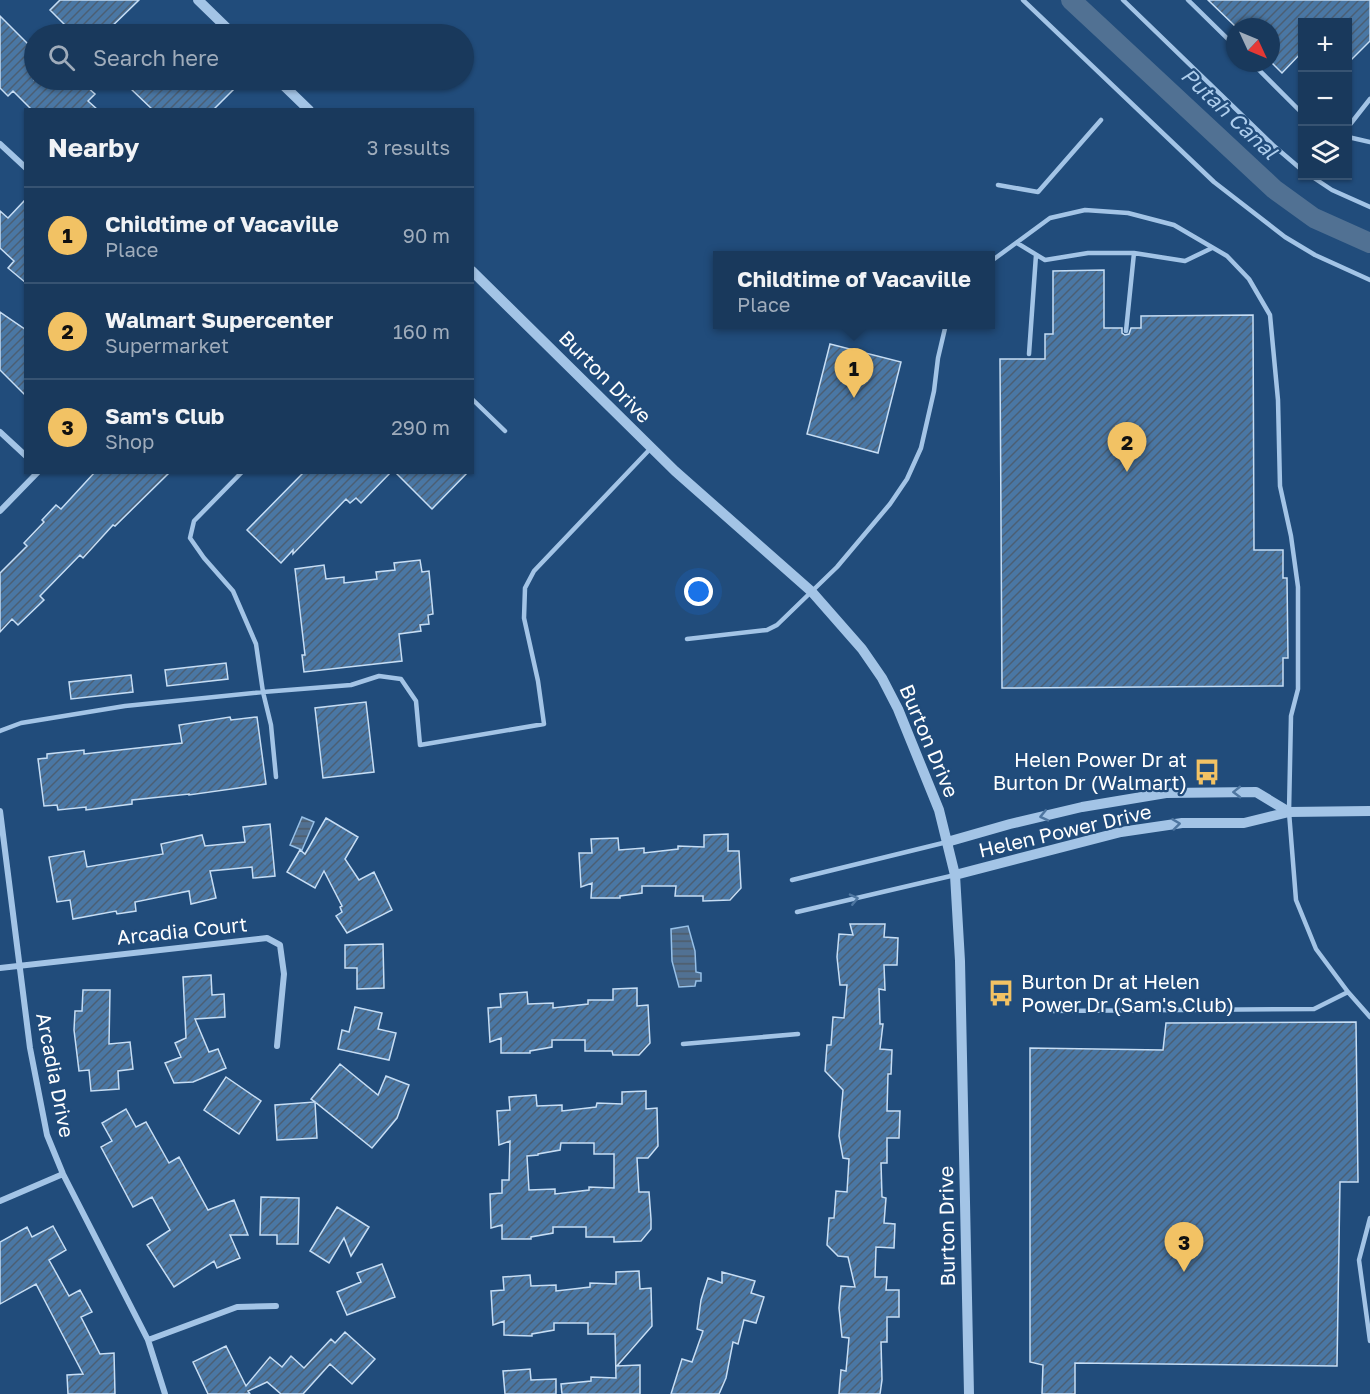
<!DOCTYPE html>
<meta charset="utf-8">
<style>
:root{--surface:#19395c;--page:#224062;--text:#f1f3f6;--muted:#9facbb;--line:#375372;--accent:#f2c264}
body{margin:0;font-family:"Golos Text",sans-serif;background:var(--page);color:var(--text)}
.controls{position:absolute;right:18px;top:18px;display:grid;overflow:hidden;border-radius:0px;box-shadow:0 2px 4px #0004}
.controls button{width:54px;height:54px;display:grid;place-items:center;padding:0;border:0;border-bottom:2px solid var(--line);background:var(--surface);color:var(--text);font:30px sans-serif}
.compass{position:absolute;left:1226px;top:18px;width:54px;height:54px;border-radius:50%;background:var(--surface);box-shadow:0 2px 4px #0004;rotate:134deg}
.you{position:absolute;left:699px;top:592px;width:21px;height:21px;margin:-15px;border:4px solid #fff;border-radius:50%;background:#1a73e8;box-shadow:0 0 0 9px #1a73e833}
.badge{display:grid;place-items:center;width:39px;height:39px;border-radius:50%;background:var(--accent);color:#111;font-size:20px;font-weight:700}
.pin{position:absolute;translate:-50% -50px;filter:drop-shadow(0 2px 3px #0008)}
.pin::after{content:'';position:absolute;top:32px;width:21px;height:18px;background:inherit;clip-path:polygon(0 0,100% 0,50% 100%)}
.popup{position:absolute;left:713px;top:251px;width:282px;height:78px;box-sizing:border-box;display:grid;place-content:center;border-radius:0px;background:var(--surface);filter:drop-shadow(0 2px 4px #0005);font-size:20px;white-space:nowrap;color:var(--muted)}
.popup b{font-size:22px;color:var(--text)}
.popup::after{content:'';position:absolute;left:50%;top:100%;margin-left:-12px;border:12px solid transparent;border-top-color:var(--surface)}
.list{margin:0;padding:0;list-style:none}
h2{display:flex;justify-content:space-between;align-items:center;height:78px;margin:0;padding:0 24px;font-size:26px}
h2 small{font-size:20px;font-weight:400;color:var(--muted)}
.list li{display:grid;grid-template-columns:39px 1fr auto;gap:18px;align-items:center;box-sizing:border-box;height:96px;padding:0 24px;border-top:2px solid var(--line)}
.list b{display:block;font-size:22px;white-space:nowrap}
.list p{margin:0;font-size:20px;white-space:nowrap;color:var(--muted)}
.list em{font-size:20px;font-style:normal;color:var(--muted)}
.icon{flex:none;width:33px;height:33px;fill:none;stroke:currentColor;stroke-width:2;stroke-linecap:round;stroke-linejoin:round}
.map{position:relative;flex:none;width:1370px;height:1394px;overflow:hidden}
.search{position:absolute;background:var(--surface);box-shadow:0 2px 4px #0004;left:24px;top:24px;width:450px;height:66px;display:flex;align-items:center;gap:15px;box-sizing:border-box;padding:0 21px;border-radius:33px;color:var(--muted);font-size:22px}
.panel{position:absolute;background:var(--surface);box-shadow:0 2px 4px #0004;left:24px;top:108px;width:450px;height:366px;border-radius:0px}
.map>svg:first-child{display:block}
.water{fill:url(#water-rules);stroke:#97c0e7;stroke-width:1.5}
.lines{fill:none;stroke-linecap:round;stroke-linejoin:round}
.canal{stroke:#517193;stroke-width:20}
.building{fill:url(#building-hatch);stroke:#c6ddf4;stroke-width:1.5;fill-rule:evenodd}
.service{stroke:#a3c4e6;stroke-width:4.5}
.minor{stroke:#a3c4e6;stroke-width:6}
.tertiary{stroke:#a3c4e6;stroke-width:10}
.oneway{stroke:#4e76a0}
.labels{text-anchor:middle;stroke-width:4.5;stroke-linejoin:round;paint-order:stroke}
.street-label{font-size:20px;fill:#fff;stroke:#214c7b}
.poi-label{font-size:20px;fill:#fff;stroke:#214c7b;text-anchor:end}
.water-label{font-size:21px;font-style:italic;fill:#aeceed;stroke:#214c7b}
</style>
<div class="map">
<svg width="1370" height="1394" viewBox="0 0 1370 1394">
<defs>
<pattern id="water-rules" width="6" height="5" patternUnits="userSpaceOnUse" patternTransform="scale(1.5)"><rect width="6" height="5" fill="#517193"/><path d="M0 2.5h6" fill="none" stroke="#4e5b68"/></pattern>
<pattern id="building-hatch" width="6" height="6" patternUnits="userSpaceOnUse" patternTransform="scale(1.5)"><rect width="6" height="6" fill="#4a77a4"/><path d="M-1 1l2-2M0 6l6-6M5 7l2-2" fill="none" stroke="#4b5f74"/></pattern>
</defs>
<rect width="100%" height="100%" fill="#214c7b"/>
<path class="water" d="M302,817L314,822L302,850L290,845Z
M688,926L695,951L696,972L701,973V981H696L695,986L679,987L672,961L671,929Z"/>
<g class="lines">
<path class="canal" d="M1071,0L1274,189L1314,218L1370,243"/>
</g>
<path class="building" d="M60,0H139L104,34H74L50,10Z
M1208,0H1370V41L1347,64V22H1302V52L1282,73L1271,62V27H1236Z
M0,16L34,50V80H79L95,94L88,101L98,110H32L13,91L8,96L0,88Z
M139,80H224L234,89L213,110H153L131,89Z
M26,199V283L8,268L14,261L0,248V211L8,218Z
M1104,270V328H1122V333L1125,335L1129,334L1131,328H1141V316L1253,315L1254,550H1283V578H1287L1288,658H1283V686L1002,688L1000,359H1045V334H1053V271Z
M0,312L26,330V396L0,370Z
M830,344L901,362L878,453L807,434Z
M95,472H170L115,526L113,525L83,558L80,555L40,596L44,600L18,625L12,619L0,632V573L27,546L24,543L44,522L42,520L56,505L61,509Z
M304,472H391L361,503L356,498L350,503L346,499L293,554V550L281,563L247,530Z
M395,472H468L432,509Z
M420,560L422,572L429,571L433,614L428,615L429,624L420,625L421,631L399,634L402,661L304,672L302,655H305L295,569L324,565L326,579L344,577V583L377,579L376,572L395,570L394,563Z
M226,663L228,679L167,686L165,670Z
M131,675L133,692L71,699L69,682Z
M366,702L374,772L323,778L315,708Z
M230,717L231,720L257,717L266,784L189,795V794L132,800V804L86,810V807L58,810L57,805L44,806L38,759L47,758V754L84,750V754L182,743L179,725Z
M326,818L358,837L345,859L359,880L374,872L392,910L347,933L336,916L342,912L340,907L342,906L324,871L315,888L287,872L300,850L305,854Z
M270,824L275,876L253,878L252,867L210,871L216,898L191,904L189,891L135,902L136,911L117,914L116,911L73,919L70,900L57,902L49,857L84,851L87,867L163,854L161,844L202,835L205,846L245,842L243,827Z
M728,834V851H739L741,888L730,900L703,901V896H675L676,886H642V893L620,896V898H591L592,883L581,887L579,853H592L591,839L618,838L619,850L644,848V853L678,849V846L704,847V835Z
M850,924H885L884,937L898,938L897,965H884L885,990L879,989L880,1024H883L880,1049L892,1050L891,1074H888L887,1111H900L899,1138H887V1163H881L882,1197L886,1198L884,1223L895,1224L894,1248L876,1247L875,1277H887L886,1290H899V1317H887V1342H881L882,1380L880,1394H839L841,1370L846,1371L849,1338L842,1337L839,1308L841,1286L855,1287L848,1257L838,1256L827,1245L829,1218H834L836,1191L847,1192L849,1159L843,1158L839,1136L843,1090L825,1071L827,1045H831L833,1017L844,1018L847,985H840L837,957L839,934L853,935Z
M383,944L384,988L357,989V968H345V945Z
M211,975L212,995L224,994L225,1017L195,1019L209,1052L218,1049L226,1068L193,1082L174,1083L165,1063L181,1057L175,1043L186,1038L183,977Z
M637,988V1006L648,1005L650,1043L639,1055H613L612,1051H585V1040H552V1047L530,1051V1053H501V1038L490,1042L488,1008L501,1007L500,994L527,992L528,1004L553,1003V1008L588,1004V1000H613V989Z
M83,990H110L109,1044L130,1042L133,1069L118,1071L119,1089L91,1091L89,1070L79,1071L74,1030L75,1011H82Z
M355,1007L382,1013L378,1029L396,1033L389,1060L338,1049L342,1030L349,1032Z
M1356,1022L1358,1182H1340L1337,1366L1075,1363V1394H1042L1043,1365L1030,1362V1048L1163,1050L1166,1023Z
M340,1064L378,1095L386,1076L409,1085L397,1118L372,1148L315,1102L317,1138L277,1140L275,1105L315,1102L311,1099Z
M226,1077L261,1101L239,1134L204,1110Z
M646,1091V1109L657,1108L658,1146L648,1158H637L639,1192H649L651,1219V1229L641,1241L614,1242V1237H586V1227H553V1233L531,1237V1239H502V1225L491,1228L490,1194L502,1193V1180H509L510,1141L499,1145L497,1111L510,1110L509,1097L536,1095L537,1106L562,1105V1111L596,1107L597,1103L622,1104V1092ZM561,1143H594V1154H614V1188L589,1187V1190L555,1194V1189L529,1190L527,1156L538,1155V1154L560,1150Z
M126,1109L136,1127L146,1122L169,1163L179,1157L208,1210L234,1200L248,1235H230L240,1258L217,1268L214,1261L174,1287L147,1245L170,1230L152,1197L133,1207L101,1147L112,1141L102,1123Z
M261,1197L299,1198L298,1244H277V1235H260Z
M337,1207L369,1227L351,1256L344,1238L329,1263L310,1251Z
M53,1226L66,1250L49,1260L69,1296L80,1290L92,1312L81,1317L100,1354L114,1353L115,1394H68L67,1375L83,1374L36,1284L0,1304V1242L27,1227L32,1237Z
M382,1264L395,1297L347,1315L337,1292L361,1282L357,1273Z
M639,1271L640,1289L651,1288L652,1326L617,1366L640,1365V1394H562L561,1384L591,1381V1377L616,1378L615,1334H588V1323H554V1330L532,1334V1336L504,1335V1321L493,1325L491,1291L504,1290L503,1277L530,1275L531,1286L556,1285V1291L590,1287V1283L616,1284V1272Z
M722,1272L755,1281L751,1293L764,1297L756,1323L744,1320L738,1344L733,1342L726,1378L719,1394H671L682,1359L692,1362L703,1331L697,1329L701,1300L708,1278L722,1283Z
M345,1332L375,1359L352,1384L330,1364L303,1394H281L267,1382L248,1391L250,1394H208L193,1362L226,1346L246,1386L270,1357L282,1367L291,1356L304,1368L331,1339L335,1343Z
M530,1369L531,1380L556,1379V1394H505L503,1371Z"/>
<g class="lines">
<path class="service" d="M1023,0L1214,182L1285,237L1315,255L1370,280
M1123,0L1274,146L1302,170
M1188,0L1235,46
M1252,63L1302,113
M1348,127L1370,99
M1348,137L1370,142
M1311,176L1332,190L1370,207
M998,185L1038,192L1101,120
M1017,243L1045,260L1088,253H1134L1185,261L1212,248
M990,262L1050,218L1085,210L1128,213L1174,225L1227,256L1249,279L1270,315L1278,400L1280,486L1291,536L1298,587V689L1291,716L1289,812L1296,900L1316,949L1348,992L1370,1017
M1126,331L1134,253
M1029,354L1036,255
M472,399L505,431
M687,639L767,630L777,625L837,567L890,504L907,479L921,448L934,391L938,358L946,324
M0,731L21,723L125,706L263,692L256,644L233,591L204,558L190,538L194,521L242,472
M276,777L271,725L263,692L351,685L379,676L401,679L416,701L420,745L544,724L538,681L524,618L525,588L534,571L651,448
M792,880L947,842
M797,912L955,875
M1051,1011L1314,1009L1348,992
M683,1044L798,1034
M1370,1218L1359,1260L1370,1341"/>
<path class="minor" d="M0,144L26,168
M0,432L26,456
M0,511L38,472
M0,811L30,1048L47,1135L63,1174L148,1340L165,1394
M0,968L267,938L280,945L284,974L277,1046
M0,1201L63,1174
M148,1340L237,1307L276,1306"/>
<path class="tertiary" d="M198,0L233,34
M278,80L309,110
M472,271L675,471L812,592L862,649L882,678L898,709L939,810L955,875L960,961L969,1394
M947,842L1010,824L1082,807L1166,793L1256,792L1289,812
M955,875L1121,832L1182,823H1244L1289,812L1370,811"/>
</g>
<defs><path id="oneway-chevron" d="M-2-3.5L2.5 0L-2 3.5" fill="none" stroke-width="1.6" stroke-linecap="round" stroke-linejoin="round" transform="scale(1.5)"/></defs>
<g class="oneway">
<use href="#oneway-chevron" transform="translate(1237 792) rotate(179)"/>
<use href="#oneway-chevron" transform="translate(1044 816) rotate(167)"/>
<use href="#oneway-chevron" transform="translate(1176 824) rotate(-7)"/>
<use href="#oneway-chevron" transform="translate(854 899) rotate(-13)"/>
</g>
<defs>
<g id="bus-bare" transform="scale(2.07)"><path d="M-5-6H5V4H4V6H2V4H-2V6H-4V4H-5ZM-3.5-4V0h7V-4ZM-3.5 1.2v1.5H-2V1.2ZM2 1.2v1.5H3.5V1.2Z" fill="#f2c264" stroke="#214c7b" stroke-width="2.5" paint-order="stroke"/></g>
</defs>
<g fill-rule="evenodd">
<use href="#bus-bare" x="1207" y="772"/>
<use href="#bus-bare" x="1001" y="993"/>
</g>
<g class="labels">
<g class="street-label">
<text transform="translate(605 377) rotate(45)" y="7">Burton Drive</text>
<text transform="translate(929 741) rotate(67)" y="7">Burton Drive</text>
<text transform="translate(1065 831) rotate(-13)" y="7">Helen Power Drive</text>
<text transform="translate(182 931) rotate(-6)" y="7">Arcadia Court</text>
<text transform="translate(55 1075) rotate(79)" y="7">Arcadia Drive</text>
<text transform="translate(947 1226) rotate(-91)" y="7">Burton Drive</text>
</g>
<g class="poi-label">
<text x="1187" y="767">Helen Power Dr at<tspan x="1187" dy="23">Burton Dr (Walmart)</tspan></text>
<text x="1021" y="989" text-anchor="start">Burton Dr at Helen<tspan x="1021" dy="23">Power Dr (Sam's Club)</tspan></text>
</g>
<g class="water-label">
<text transform="translate(1229 114) rotate(43)" y="7">Putah Canal</text>
</g>
</g>
</svg>
<div class="controls">
<button>+</button>
<button>−</button>
<button><svg class="icon" aria-label="layers" viewBox="0 0 24 24"><path d="M12 4l9 5-9 5-9-5zM3 14l9 5 9-5"/></svg></button>
</div>
<svg class="compass" viewBox="-18 -18 36 36"><path d="M0-13l5 13h-10z" fill="#e53935"/><path d="M0 13l5-13h-10z" fill="#9facbb"/></svg>
<div class="you"></div>
<div class="pin badge" style="left:854px;top:398px">1</div>
<div class="popup"><b>Childtime of Vacaville</b>Place</div>
<div class="pin badge" style="left:1127px;top:472px">2</div>
<div class="pin badge" style="left:1184px;top:1272px">3</div>
<div class="search"><svg class="icon" aria-label="search" viewBox="0 0 24 24"><circle cx="10" cy="10" r="6"/><path d="M15 15l6 6"/></svg>Search here</div>
<section class="panel">
<h2>Nearby<small>3 results</small></h2>
<ul class="list">
<li><span class="badge">1</span><div><b>Childtime of Vacaville</b><p>Place</p></div><em>90 m</em></li>
<li><span class="badge">2</span><div><b>Walmart Supercenter</b><p>Supermarket</p></div><em>160 m</em></li>
<li><span class="badge">3</span><div><b>Sam's Club</b><p>Shop</p></div><em>290 m</em></li>
</ul>
</section>
</div>
